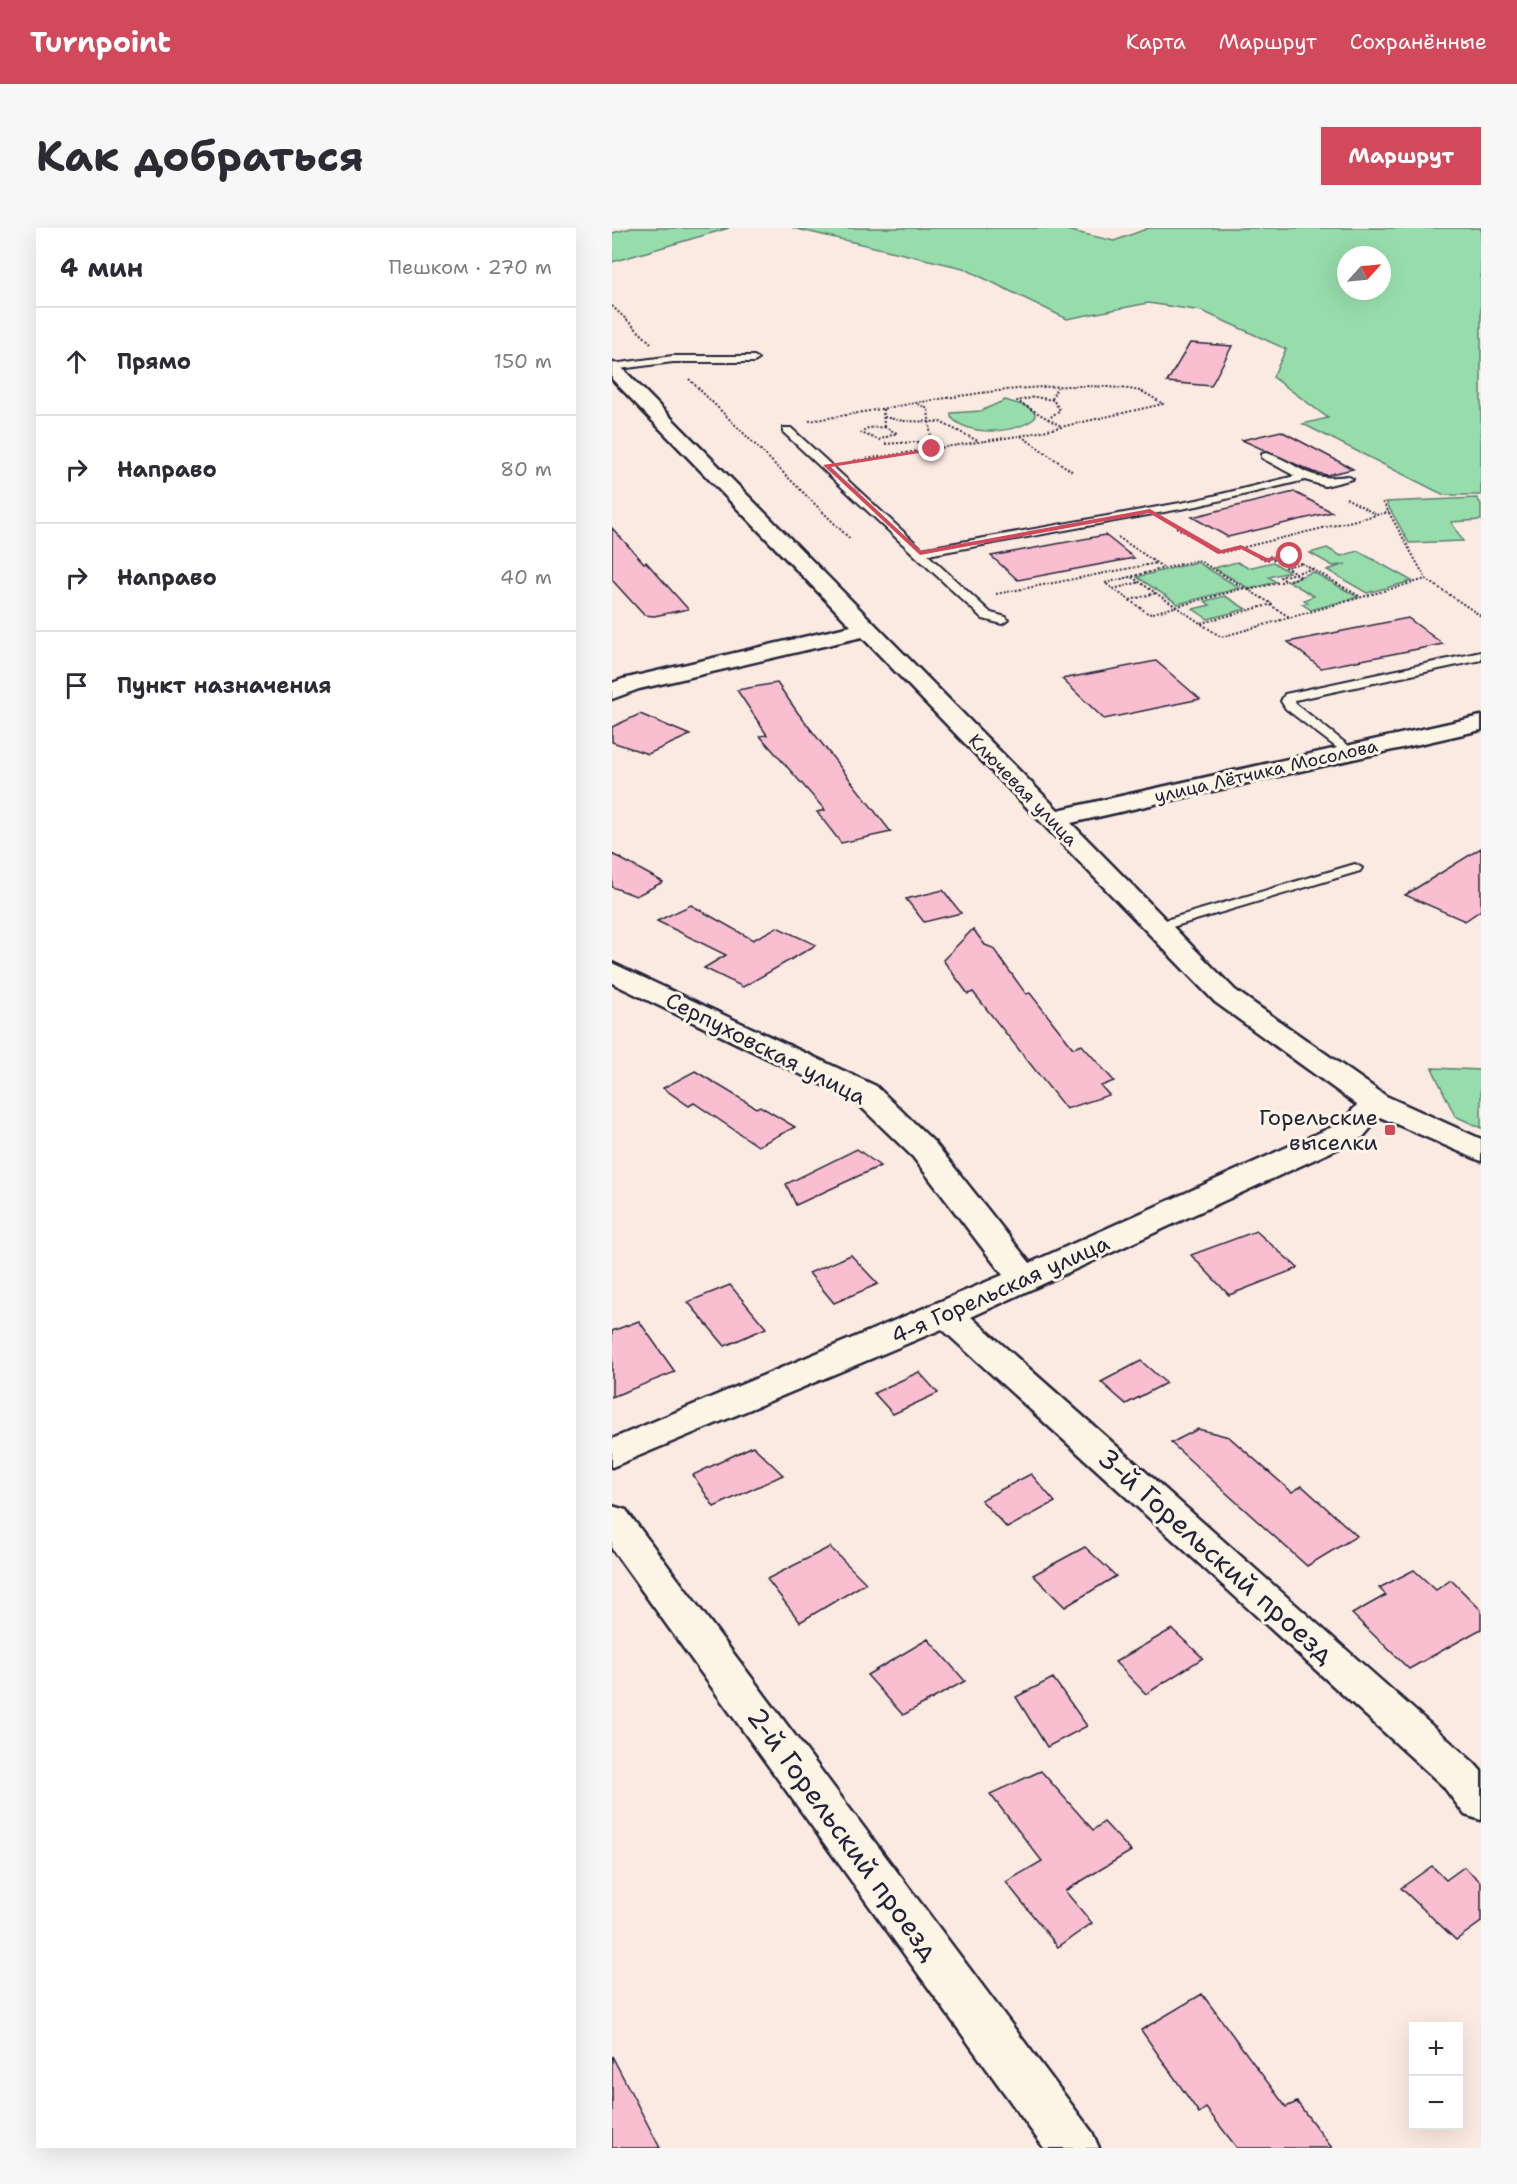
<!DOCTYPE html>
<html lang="ru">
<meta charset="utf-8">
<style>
:root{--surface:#fff;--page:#f7f7f7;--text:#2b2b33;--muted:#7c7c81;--line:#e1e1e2;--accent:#d1495b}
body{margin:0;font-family:"Shantell Sans",sans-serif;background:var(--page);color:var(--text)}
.controls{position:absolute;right:18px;bottom:18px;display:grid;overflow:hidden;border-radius:0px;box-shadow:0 6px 24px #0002}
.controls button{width:54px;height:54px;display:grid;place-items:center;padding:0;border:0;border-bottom:2px solid var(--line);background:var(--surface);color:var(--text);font:30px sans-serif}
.compass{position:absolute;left:725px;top:18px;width:54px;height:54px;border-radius:50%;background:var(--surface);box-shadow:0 6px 24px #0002;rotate:63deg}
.stop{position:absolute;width:18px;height:18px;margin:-14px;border:4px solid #d1495b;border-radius:50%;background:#fff}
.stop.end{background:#d1495b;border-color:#fff;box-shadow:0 2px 6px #0008}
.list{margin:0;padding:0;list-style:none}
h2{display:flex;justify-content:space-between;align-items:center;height:78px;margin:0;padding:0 24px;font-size:26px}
h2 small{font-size:20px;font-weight:400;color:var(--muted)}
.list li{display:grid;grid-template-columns:39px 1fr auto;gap:18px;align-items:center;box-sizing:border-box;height:108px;padding:0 24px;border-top:2px solid var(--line)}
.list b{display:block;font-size:22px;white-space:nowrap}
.list em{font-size:20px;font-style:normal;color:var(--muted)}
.icon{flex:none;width:33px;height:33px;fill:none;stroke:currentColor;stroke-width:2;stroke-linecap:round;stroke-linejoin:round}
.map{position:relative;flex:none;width:869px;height:1920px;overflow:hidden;border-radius:0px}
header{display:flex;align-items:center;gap:36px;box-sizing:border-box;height:84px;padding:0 30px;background:var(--accent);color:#fff}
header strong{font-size:28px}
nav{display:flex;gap:33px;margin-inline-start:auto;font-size:21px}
.intro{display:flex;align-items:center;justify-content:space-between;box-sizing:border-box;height:144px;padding:0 36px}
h1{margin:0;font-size:42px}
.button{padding:15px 27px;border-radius:0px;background:var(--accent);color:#fff;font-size:21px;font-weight:700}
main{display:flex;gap:36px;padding:0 36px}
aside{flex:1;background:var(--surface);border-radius:0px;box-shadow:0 6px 24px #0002}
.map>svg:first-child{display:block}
.green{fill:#97ddab;stroke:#5c8073;stroke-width:1.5;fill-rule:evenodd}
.building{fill:#f9bfd0;stroke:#22223b;stroke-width:1.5}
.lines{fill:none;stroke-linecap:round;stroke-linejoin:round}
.lane-casing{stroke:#22223b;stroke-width:4}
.street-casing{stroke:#22223b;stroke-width:5}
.path{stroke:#22223b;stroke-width:2;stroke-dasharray:2 2;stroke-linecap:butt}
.lane{fill:#fcf5e5;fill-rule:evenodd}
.street{fill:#fcf5e5;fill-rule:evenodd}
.route{fill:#d1495b}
.poi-dot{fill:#d1495b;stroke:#fcf5e5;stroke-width:2}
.labels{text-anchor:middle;stroke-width:6;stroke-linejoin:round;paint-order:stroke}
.far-street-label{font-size:18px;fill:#22223b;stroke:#fcf5e5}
.street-label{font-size:22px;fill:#22223b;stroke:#fcf5e5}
.poi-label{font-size:22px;fill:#22223b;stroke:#fcf5e5;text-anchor:end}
.near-street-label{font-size:27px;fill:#22223b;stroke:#fcf5e5}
</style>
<header>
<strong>Turnpoint</strong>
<nav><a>Карта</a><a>Маршрут</a><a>Сохранённые</a></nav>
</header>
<div class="intro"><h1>Как добраться</h1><a class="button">Маршрут</a></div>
<main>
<aside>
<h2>4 мин<small>Пешком · 270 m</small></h2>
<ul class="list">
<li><svg class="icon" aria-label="ahead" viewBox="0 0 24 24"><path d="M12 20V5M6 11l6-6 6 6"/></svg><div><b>Прямо</b></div><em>150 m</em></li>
<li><svg class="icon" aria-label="right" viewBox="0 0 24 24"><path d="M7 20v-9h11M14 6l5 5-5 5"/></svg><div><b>Направо</b></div><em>80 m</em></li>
<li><svg class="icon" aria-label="right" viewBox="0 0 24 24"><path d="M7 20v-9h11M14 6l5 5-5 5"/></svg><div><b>Направо</b></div><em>40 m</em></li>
<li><svg class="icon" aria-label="arrive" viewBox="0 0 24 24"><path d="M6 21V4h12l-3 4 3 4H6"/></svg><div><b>Пункт назначения</b></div></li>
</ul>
</aside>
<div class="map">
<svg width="869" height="1920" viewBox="0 0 869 1920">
<rect width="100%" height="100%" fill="#fbeae1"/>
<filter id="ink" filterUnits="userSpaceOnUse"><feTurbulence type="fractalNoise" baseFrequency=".0167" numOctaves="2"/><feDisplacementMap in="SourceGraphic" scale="12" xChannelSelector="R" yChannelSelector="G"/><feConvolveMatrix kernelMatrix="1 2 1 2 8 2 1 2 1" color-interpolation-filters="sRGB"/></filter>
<g filter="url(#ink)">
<path class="green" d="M19,0H117L0,34V5Z
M181,0H446L502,13L537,0H869V267H832L691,196L716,190L661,149L674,121L590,83L536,75L455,91L351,40ZM734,27H770V63H734Z
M393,172L416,179L423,185V190C404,206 356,209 339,189V185L369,183Z
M865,270L869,276V292L839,294L851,313L797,315L774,274Z
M715,320L729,328L746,323L800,353L755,365L715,342L734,336L721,338L698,325Z
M585,334L628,360L566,376L525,349Z
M625,334L636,340L661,334L677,344L657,349L664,354L638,361L602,340Z
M701,344L746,369L699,382L690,376L696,375L692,372L702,368L676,353Z
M613,368L634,381L596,391L581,381L598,377L593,373Z
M820,840L869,842V900L843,888Z"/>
<path class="building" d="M578,115L620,118L599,158L555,154Z
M669,203L741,241L715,247L701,244L630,212Z
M682,264L720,284L616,309L580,289Z
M0,300L32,335L34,334L76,381L42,388L32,387L0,352Z
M493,307L522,330L406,352L379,328Z
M796,390L831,416L709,440L676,414Z
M544,433L588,471L492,491L450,451Z
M165,455L186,485L279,604L229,615L205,584L213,582L148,508L155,507L125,462Z
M28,486L78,507L36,526L0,514V499Z
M869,620V682L853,693L793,667Z
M0,626L51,654L24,668L0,659Z
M331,662L349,685L312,694L294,671Z
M79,677L141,712L165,699L204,717L131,759L92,740L114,727L45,693Z
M361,701L373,717L381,720L414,766L418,765L461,820L470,817L502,853L489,858L497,867L454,881L361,764L356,766L331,732Z
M83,843L144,880L148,878L183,899L146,918L82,875L77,878L51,860Z
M245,921L268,938L184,977L174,956Z
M644,1003L686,1040L617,1067L579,1027Z
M239,1027L266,1056L222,1075L197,1045Z
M118,1057L154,1100L113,1118L76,1074Z
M27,1093L63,1144L0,1169V1103Z
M529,1133L554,1155L514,1176L489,1154Z
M307,1144L326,1165L281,1186L262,1165Z
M586,1201L617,1209L680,1264L690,1258L745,1308L695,1338L559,1215Z
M141,1218L171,1247L102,1279L81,1247Z
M419,1246L443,1274L395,1300L369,1272Z
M218,1319L254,1355L188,1394L155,1351Z
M473,1319L504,1348L453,1379L421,1347Z
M802,1342L824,1362L839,1352L869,1382V1401L797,1441L740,1386L774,1367L767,1360Z
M560,1401L591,1430L534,1466L503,1434Z
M316,1411L353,1453L291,1487L255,1447Z
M441,1450L475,1498L435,1519L404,1469Z
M429,1543L481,1602L492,1594L519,1623L453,1663L480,1695L446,1719L394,1654L430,1633L378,1566Z
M820,1638L834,1652L852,1639L869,1654V1694L844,1712L789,1660Z
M590,1766L674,1879L685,1874L720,1920H625L594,1880L587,1885L529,1802Z
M0,1828L48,1920H0Z"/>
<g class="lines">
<g class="lane-casing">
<path id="lane" d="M61,128H142L147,131L142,134H61L0,142V136Z
M171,200H179L310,321L585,272L683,248L650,230V226L654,225C689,235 693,255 735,248L741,251L713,258L693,252L585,278L316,327L379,385L394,389L396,392L390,396L371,391L171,204Z
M869,424V432L683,472L684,476L742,522L744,525L737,529L674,481L669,473L673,466L678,465Z
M743,636L750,640L748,643L550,702L545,704L537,699L540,696Z"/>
</g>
<g class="street-casing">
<path id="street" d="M0,135L6,136L446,582L869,488V502L459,595L623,762L774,868L869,911V933L768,889L751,909L359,1089L861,1534L869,1543V1592L853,1587L831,1558L330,1101L0,1239V1211L391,1047L301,929L242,872L0,755V735L264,858L323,915L418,1035L729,895L745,877L603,774L250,409L27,461L0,471V455L11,451L239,398L0,151Z
M0,1278L14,1282L480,1904L487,1920H432L0,1321Z"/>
</g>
<path class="path" d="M0,78L39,115
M77,151L238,311
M423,169L441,172L448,182L436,191L405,173Z
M440,171L445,159
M306,176L316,181L320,221
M271,181L272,199
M272,189L291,193L328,194L366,213
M436,191L449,198
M197,193C297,178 423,147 523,162C532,163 543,171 551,176L413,207L240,233
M272,199L285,205L267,212L249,205L256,200Z
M409,208L461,244
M273,216L319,213
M734,270L763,286
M771,274L814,351L869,388
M564,299L608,325L777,284
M506,309L552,340
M630,320L654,332L658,331
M671,325L678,329L662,332L656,329Z
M586,332L633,360L537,386L493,355Z
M689,335L700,341L684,345L673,339Z
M700,341L749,369
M684,345L668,349L674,353L689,349L684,346
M520,349L609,409L814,351
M501,361L528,354
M637,362L673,353
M384,366L545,335
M518,372L544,365
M658,377L679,390
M589,395L660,376L633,360"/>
<use href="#lane" class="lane"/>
<use href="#street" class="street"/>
</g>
</g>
<path class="route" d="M322,220L320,223L219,239L309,323L538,281L609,322L629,317L655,330L681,328L654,334L629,321L606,326L537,285L308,327L211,237Z"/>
<rect class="poi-dot" x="772" y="896" width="12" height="12" rx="3"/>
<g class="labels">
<g class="far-street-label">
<text transform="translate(654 543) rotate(-13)" y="6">улица Лётчика Мосолова</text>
<text transform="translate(411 562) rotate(46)" y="6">Ключевая улица</text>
</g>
<g class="street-label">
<text transform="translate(154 820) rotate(27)" y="8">Серпуховская улица</text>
<text transform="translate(388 1061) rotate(-24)" y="8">4-я Горельская улица</text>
</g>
<g class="poi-label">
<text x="766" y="897">Горельские<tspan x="766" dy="25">выселки</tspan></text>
</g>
<g class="near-street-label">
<text transform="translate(604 1328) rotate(42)" y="9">3-й Горельский проезд</text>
<text transform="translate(231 1606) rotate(54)" y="9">2-й Горельский проезд</text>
</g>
</g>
</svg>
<div class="controls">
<button>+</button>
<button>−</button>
</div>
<svg class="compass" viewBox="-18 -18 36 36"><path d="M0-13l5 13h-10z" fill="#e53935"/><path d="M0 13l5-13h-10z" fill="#7c7c81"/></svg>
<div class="stop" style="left:678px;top:328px"></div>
<div class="stop end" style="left:320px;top:221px"></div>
</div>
</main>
